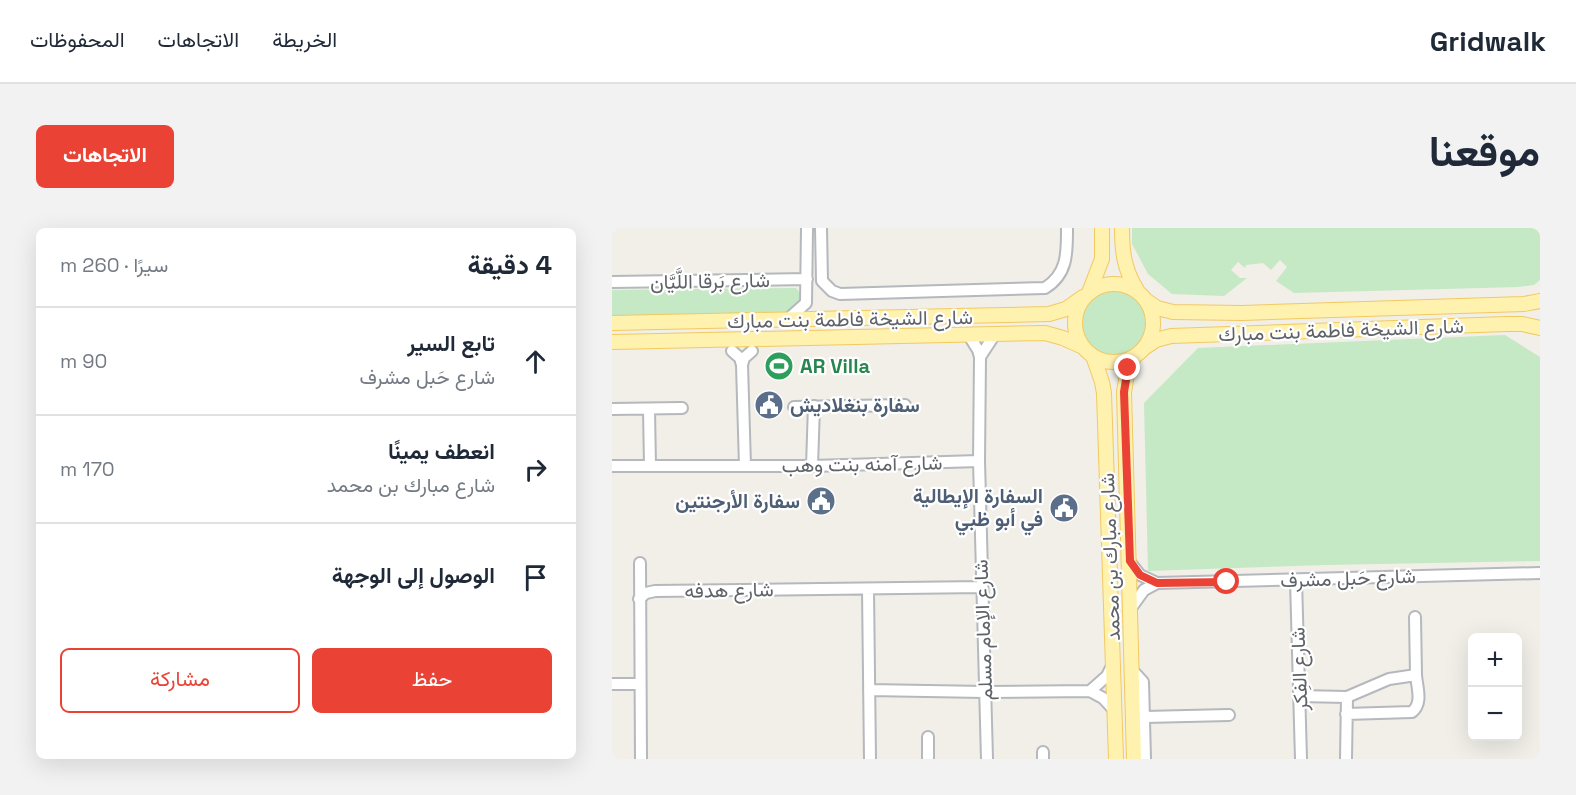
<!DOCTYPE html>
<html lang="ar">
<meta charset="utf-8">
<style>
:root{--surface:#fff;--page:#f2f2f3;--text:#1f2937;--muted:#747a83;--line:#e0e1e3;--accent:#ea4335}
body{margin:0;font-family:"Space Grotesk",Vazirmatn,sans-serif;background:var(--page);color:var(--text);direction:rtl}
.controls{position:absolute;right:18px;bottom:18px;display:grid;overflow:hidden;border-radius:9px;box-shadow:0 6px 24px #0002}
.controls button{width:54px;height:54px;display:grid;place-items:center;padding:0;border:0;border-bottom:2px solid var(--line);background:var(--surface);color:var(--text);font:30px sans-serif}
.stop{position:absolute;width:18px;height:18px;margin:-14px;border:4px solid #ea4335;border-radius:50%;background:#fff}
.stop.end{background:#ea4335;border-color:#fff;box-shadow:0 2px 6px #0008}
.list{margin:0;padding:0;list-style:none}
h2{display:flex;justify-content:space-between;align-items:center;height:78px;margin:0;padding:0 24px;font-size:26px}
h2 small{font-size:20px;font-weight:400;color:var(--muted)}
.list li{display:grid;grid-template-columns:39px 1fr auto;gap:18px;align-items:center;box-sizing:border-box;height:108px;padding:0 24px;border-top:2px solid var(--line)}
.list b{display:block;font-size:22px;white-space:nowrap}
.list p{margin:0;font-size:20px;white-space:nowrap;color:var(--muted)}
.list em{font-size:20px;font-style:normal;color:var(--muted)}
.actions{display:flex;gap:12px;padding:18px 24px}
.actions a{flex:1;padding:14px 0;border:2px solid var(--accent);border-radius:9px;text-align:center;font-size:21px;color:var(--accent)}
.actions .main{background:var(--accent);color:#fff}
.icon{flex:none;width:33px;height:33px;fill:none;stroke:currentColor;stroke-width:2;stroke-linecap:round;stroke-linejoin:round}
.map{position:relative;flex:none;width:928px;height:531px;overflow:hidden;direction:ltr;border-radius:9px}
header{display:flex;align-items:center;gap:36px;box-sizing:border-box;height:84px;padding:0 30px;background:var(--surface);border-bottom:2px solid var(--line)}
header strong{font-size:28px}
nav{display:flex;gap:33px;margin-inline-start:auto;font-size:21px}
.intro{display:flex;align-items:center;justify-content:space-between;box-sizing:border-box;height:144px;padding:0 36px}
h1{margin:0;font-size:42px}
.button{padding:15px 27px;border-radius:9px;background:var(--accent);color:#fff;font-size:21px;font-weight:700}
main{display:flex;gap:36px;padding:0 36px}
aside{flex:1;background:var(--surface);border-radius:9px;box-shadow:0 6px 24px #0002}
.map>svg:first-child{display:block}
.green{fill:#c5e8c5}
.lines{fill:none;stroke-linecap:round;stroke-linejoin:round}
.minor-casing{stroke:#b5b8bc;stroke-width:14}
.major-casing{stroke:#f2c960;stroke-width:16}
.minor{stroke:#fff;stroke-width:10}
.major{stroke:#fff2af;stroke-width:14}
.route{stroke:#ea4335;stroke-width:8}
.labels{text-anchor:middle;stroke-width:4.5;stroke-linejoin:round;paint-order:stroke}
.street-label{font-size:20px;fill:#5f6368;stroke:#fff}
.leisure-label{font-size:20px;font-weight:bold;fill:#27864d;stroke:#fff;text-anchor:start}
.service-label{font-size:20px;font-weight:bold;fill:#4e5e75;stroke:#fff;text-anchor:end}
</style>
<header>
<strong>Gridwalk</strong>
<nav><a>الخريطة</a><a>الاتجاهات</a><a>المحفوظات</a></nav>
</header>
<div class="intro"><h1>موقعنا</h1><a class="button">الاتجاهات</a></div>
<main>
<div class="map">
<svg width="928" height="531" viewBox="0 0 928 531">
<rect width="100%" height="100%" fill="#f1efe8"/>
<path class="green" d="M520,0H928V52L922,57L906,59L682,65L664,53L675,39L668,32L659,42L651,35L634,37L633,40L626,34L619,42L628,50H635L612,68L560,66L536,46L520,16Z
M184,60L189,66L190,75L176,90L0,91V62Z
M467 95a34 34 0 1 1 68 0a34 34 0 1 1-68 0Z
M893,107L928,129V333L713,337L536,343L532,175L586,120Z"/>
<g class="lines">
<g class="minor-casing">
<path id="minor" d="M209,0L210,53L220,63L228,66L433,60C456,46 455,24 455,0
M0,54L195,51
M175,92L194,75L195,0
M356,106L366,122L368,129L367,233L375,531
M120,123L128,130L130,137L133,238
M368,129L383,106
M130,137L132,130L140,123
M182,179L293,177
M0,181L70,180
M37,181L38,238
M0,238H200L367,233
M200,238L202,178
M517,333L528,347L545,355L928,345
M28,335L29,531
M684,352L689,531
M256,361L258,531
M27,371L34,365L43,363L370,359
M519,380L532,362L545,355
M803,389L804,447
M520,442L531,454L533,531
M0,456H28
M257,462L373,464L478,463L491,470L503,483
M478,463L495,448L501,436
M687,468L735,469L777,451L804,447C805,460 811,475 800,484L734,486
M533,489L617,487
M316,509V531
M431,524V531
M734,531L735,469"/>
</g>
<g class="major-casing">
<path id="major" d="M510,0C510,24 512,41 525,62
M463 95a39 39 0 1 1 78 0a39 39 0 1 1-78 0Z
M478,62L490,31V0
M535,73L545,80L561,84L630,85L912,76L928,73
M0,95L437,86L454,81L471,69
M0,114L433,105L451,110L471,119
M532,120L544,112L559,108L894,96H910L928,100
M481,128L490,154L492,165L504,531
M522,531L512,164L516,140L523,128"/>
</g>
<use href="#minor" class="minor"/>
<use href="#major" class="major"/>
</g>
<g class="lines">
<path class="route" d="M516,140L512,164L518,333L528,347L545,355L615,354"/>
</g>
<defs>
<g id="stadium-disc" transform="scale(1.5)"><circle r="9.5" fill="#2e9e5b" stroke="#fff"/><path d="M0-5a6.5 5 0 1 0 0 10a6.5 5 0 1 0 0-10ZM-3.5-1.8h7v3.6h-7Z" fill="#fff"/></g>
<g id="civic-disc" transform="scale(1.5)"><circle r="9.5" fill="#5c6f8a" stroke="#fff"/><path d="M-.6-6.5H3V-4.5H.6V-3L4-1V1h2V6H-6V1h2V-1L-.6-3ZM-1.2 2.5V6h2.4V2.5Z" fill="#fff"/></g>
</defs>
<g fill-rule="evenodd">
<use href="#stadium-disc" x="167" y="138"/>
<use href="#civic-disc" x="157" y="177"/>
<use href="#civic-disc" x="209" y="273"/>
<use href="#civic-disc" x="452" y="280"/>
</g>
<g class="labels">
<g class="street-label">
<text transform="translate(98 53) rotate(-1)" y="7">شارع بَرقا اللَّيَّان</text>
<text transform="translate(238 91) rotate(-1)" y="7">شارع الشيخة فاطمة بنت مبارك</text>
<text transform="translate(729 102) rotate(-2)" y="7">شارع الشيخة فاطمة بنت مبارك</text>
<text transform="translate(250 236) rotate(-1)" y="7">شارع آمنه بنت وهب</text>
<text transform="translate(498 329) rotate(-92)" y="7">شارع مبارك بن محمد</text>
<text transform="translate(736 350) rotate(-2)" y="7">شارع حَبل مشرف</text>
<text transform="translate(117 362) rotate(-1)" y="7">شارع هدفه</text>
<text transform="translate(371 402) rotate(-92)" y="7">شارع الإمام مسلم</text>
<text transform="translate(687 441) rotate(-92)" y="7">شارع الفِكر</text>
</g>
<g class="leisure-label">
<text x="188" y="145">AR Villa</text>
</g>
<g class="service-label">
<text x="178" y="184" text-anchor="start">سفارة بنغلاديش</text>
<text x="431" y="275">السفارة الإيطالية<tspan x="431" dy="23">في أبو ظبي</tspan></text>
<text x="188" y="280">سفارة الأرجنتين</text>
</g>
</g>
</svg>
<div class="controls">
<button>+</button>
<button>−</button>
</div>
<div class="stop" style="left:615px;top:354px"></div>
<div class="stop end" style="left:516px;top:140px"></div>
</div>
<aside>
<h2>4 دقيقة<small>سيرًا · 260 m</small></h2>
<ul class="list">
<li><svg class="icon" aria-label="ahead" viewBox="0 0 24 24"><path d="M12 20V5M6 11l6-6 6 6"/></svg><div><b>تابع السير</b><p>شارع حَبل مشرف</p></div><em>90 m</em></li>
<li><svg class="icon" aria-label="right" viewBox="0 0 24 24"><path d="M7 20v-9h11M14 6l5 5-5 5"/></svg><div><b>انعطف يمينًا</b><p>شارع مبارك بن محمد</p></div><em>170 m</em></li>
<li><svg class="icon" aria-label="arrive" viewBox="0 0 24 24"><path d="M6 21V4h12l-3 4 3 4H6"/></svg><div><b>الوصول إلى الوجهة</b></div></li>
</ul>
<div class="actions"><a class="main">حفظ</a><a>مشاركة</a></div>
</aside>
</main>
